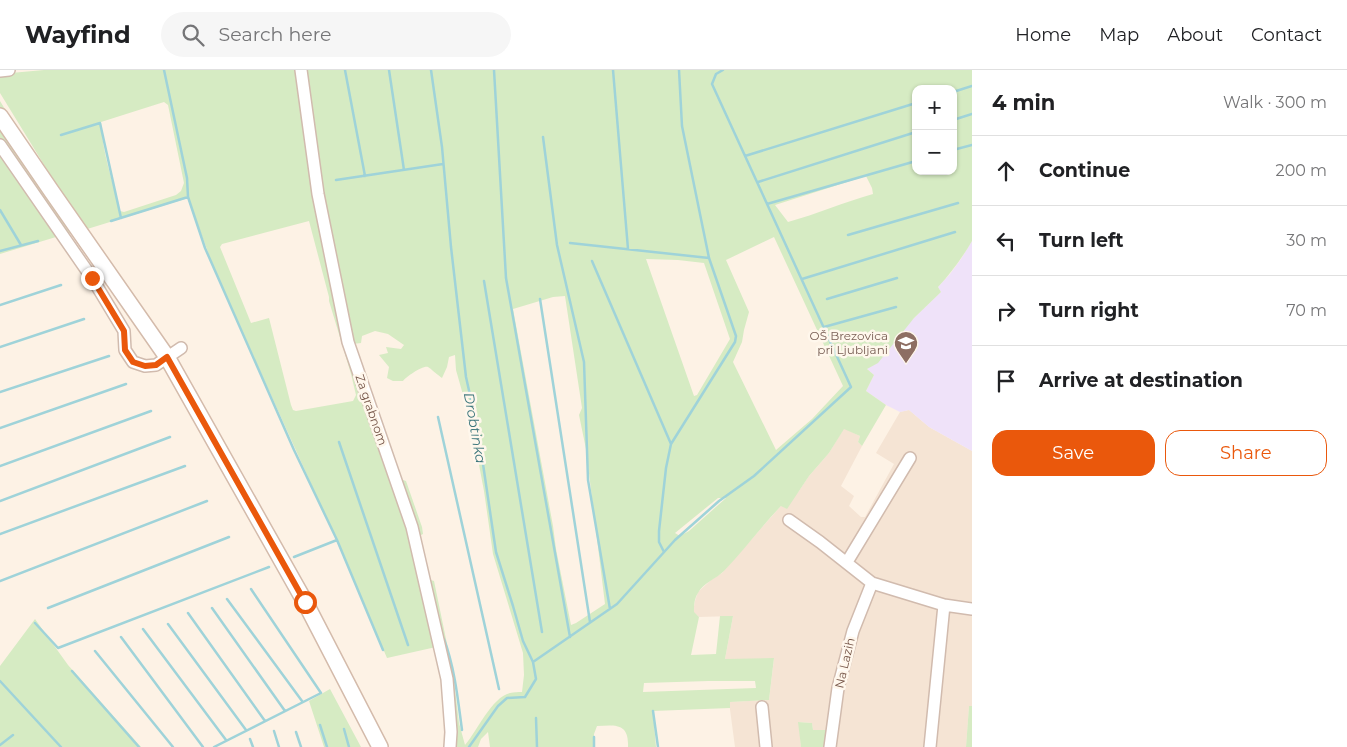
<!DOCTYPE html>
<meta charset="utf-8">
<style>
:root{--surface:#fff;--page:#f6f6f6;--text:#202124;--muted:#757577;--line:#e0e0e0;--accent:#ea580c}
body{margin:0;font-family:Montserrat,sans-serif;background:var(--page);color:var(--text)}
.controls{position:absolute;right:15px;top:15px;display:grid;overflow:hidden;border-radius:10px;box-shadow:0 1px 4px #0004}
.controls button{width:45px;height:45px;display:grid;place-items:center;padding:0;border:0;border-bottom:1px solid var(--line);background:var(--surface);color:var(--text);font:25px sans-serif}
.stop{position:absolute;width:15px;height:15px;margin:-11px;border:4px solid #ea580c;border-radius:50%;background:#fff}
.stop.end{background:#ea580c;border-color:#fff;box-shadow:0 1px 5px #0008}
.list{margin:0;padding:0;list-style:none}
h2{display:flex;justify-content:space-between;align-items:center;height:65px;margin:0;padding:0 20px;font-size:21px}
h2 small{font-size:16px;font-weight:400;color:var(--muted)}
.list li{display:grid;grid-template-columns:32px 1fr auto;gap:15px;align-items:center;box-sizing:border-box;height:70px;padding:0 20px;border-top:1px solid var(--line)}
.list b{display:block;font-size:19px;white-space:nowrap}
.list em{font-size:16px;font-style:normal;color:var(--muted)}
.actions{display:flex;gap:10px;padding:15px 20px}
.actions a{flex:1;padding:11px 0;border:1px solid var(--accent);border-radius:15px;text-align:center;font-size:18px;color:var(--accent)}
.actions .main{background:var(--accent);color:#fff}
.icon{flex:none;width:28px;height:28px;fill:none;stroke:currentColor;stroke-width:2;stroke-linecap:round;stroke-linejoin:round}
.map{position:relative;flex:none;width:972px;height:677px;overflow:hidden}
header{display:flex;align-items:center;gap:30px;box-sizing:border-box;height:70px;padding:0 25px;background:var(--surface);border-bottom:1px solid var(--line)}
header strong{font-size:24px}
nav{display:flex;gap:28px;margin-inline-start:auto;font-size:18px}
.search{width:350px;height:45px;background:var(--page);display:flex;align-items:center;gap:12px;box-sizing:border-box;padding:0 18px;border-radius:28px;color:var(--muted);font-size:19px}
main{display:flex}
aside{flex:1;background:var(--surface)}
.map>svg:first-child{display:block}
.residential{fill:#f5e4d4}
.education{fill:#efe2f9}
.green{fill:#d6ebc3;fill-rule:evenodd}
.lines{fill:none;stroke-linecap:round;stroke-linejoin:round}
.stream{stroke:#9fd3d9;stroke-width:2.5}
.minor-casing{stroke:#d1bbae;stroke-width:14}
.secondary-casing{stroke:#d4bbab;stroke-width:18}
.minor{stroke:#fff;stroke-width:11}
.secondary{stroke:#fff;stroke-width:15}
.route{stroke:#ea580c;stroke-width:6}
.labels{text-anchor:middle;stroke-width:5;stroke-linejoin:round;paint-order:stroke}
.education-label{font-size:12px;fill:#785e54;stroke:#fff7ec;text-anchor:end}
.street-label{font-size:12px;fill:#77574a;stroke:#fff7ec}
.water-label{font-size:14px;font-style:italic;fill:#3c767c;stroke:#fff7ec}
</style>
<header>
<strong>Wayfind</strong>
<div class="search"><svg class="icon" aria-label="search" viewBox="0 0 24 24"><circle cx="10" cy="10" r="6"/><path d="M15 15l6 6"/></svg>Search here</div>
<nav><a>Home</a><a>Map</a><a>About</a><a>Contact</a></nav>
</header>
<main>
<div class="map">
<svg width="972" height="677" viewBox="0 0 972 677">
<rect width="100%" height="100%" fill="#fdf2e5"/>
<path class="residential" d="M909,340L929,357L972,381V636H969L966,677H827L813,660L812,653L799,652L801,677H735L729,632L769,630L774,589H725L733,546L699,547L693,542L695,531L698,522L711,510L722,503L764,455L781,436L799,421L809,406L829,383L844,358L860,366L858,372L862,376L841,416L854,426L849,436L861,447H865L894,394L876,383L900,342Z"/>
<path class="education" d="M972,171V381L929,357L909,340L900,342L886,335L866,321L874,305L867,299L914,248L941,222L938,217L950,204L961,189Z"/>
<path class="green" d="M44,0H298L334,214L408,457L436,577L387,588L331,458L215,201L188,128L84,160L0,23V4ZM164,32L168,35L184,113L181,121L176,125L124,142L120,141C113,112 102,82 101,52ZM309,151L329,227V231L351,304L356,325L353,331L296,341L293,340L291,335L269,248L251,253L220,177L222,174Z
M304,0H972V171C962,188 951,203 938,217L941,222L914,248L878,293L867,299L874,305L866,321L886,335L862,376L858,372L860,366L844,359L829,383L809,406L787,439L781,436C761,457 744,480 724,501C716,509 703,513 698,523C694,529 694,536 694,542L699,547L691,585L716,584L720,546H733L725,589L774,588L769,630L730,632V638L653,641L656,677H628C629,653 616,655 597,656L594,664V677H490L488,662L481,669L478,677H452L427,509L434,511L453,603L459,653L465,675C478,660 491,628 510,623C514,622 518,622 522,622L524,605L523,583L493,484L484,421L471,353L456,300L455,285L449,287L447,297L442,308C439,306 430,298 428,297C423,295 406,307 403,311H393L387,308L389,297L379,285L388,283L386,277L401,279L404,275L388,264L375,261L362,266L361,273L353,274L326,149ZM916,19H953V101H916ZM866,106L872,118L873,124C844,132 817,144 788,152L775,135ZM774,167L843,316L812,349L776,380L733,292L742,272L744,260L749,242L726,190ZM646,189L678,190L704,193L730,269L697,325L694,326ZM565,226L582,338L579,345L586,379L605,534L576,553L571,555L556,479L553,456L513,239L553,227ZM718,428H726L689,461L680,466L675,463ZM709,611H755L756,618L643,622L644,613Z
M0,31L79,160L0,184Z
M400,409L406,411L422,457L423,464L417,467Z
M35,549L68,595L141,677H0V596Z
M330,619L361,677H324L309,631Z
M969,636H972V677H966Z
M798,652L812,653L813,660H830L827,677H801Z"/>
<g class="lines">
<path class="stream" d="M164,0L187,108L188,127L205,178L294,380L337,470L383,580
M345,0L365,106
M389,0L404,100
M431,0L442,77L451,177L466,307L476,352L483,394L496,482L513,536L523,571L533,592L536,609L525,627L507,628L498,636L469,677
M494,0L506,208L570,567
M613,0L628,179
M953,22L972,16
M953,50L972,44
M61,65L100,53L121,148
M543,67L557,175L584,292L588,410L610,539
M953,80L972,75
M745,86L916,33
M336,110L443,94
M758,112L916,62
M767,134L916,91
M0,140L21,175
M111,151L188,127
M848,165L958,133
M570,173L709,188
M0,181L38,171
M592,191L671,374
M802,209L955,162
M484,211L542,562
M540,229L590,552
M827,229L897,208
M0,235L61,215
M824,257L896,237
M0,277L84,249
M0,322L109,286
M438,347L499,619
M0,358L126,314
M339,372L408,575
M0,396L151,341
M0,431L170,367
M0,464L185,396
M664,482L659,472V461L666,398L671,374L735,272L736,266L709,188L682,56L679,0
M294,487L337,470
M0,511L207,431
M227,529L302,631
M48,538L229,467
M212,538L285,641
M188,543L265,651
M35,553L58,578L269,497
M168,554L246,660
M143,559L226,670
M121,567L203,677
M444,569C455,599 458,630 462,660
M95,581L173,677
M533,592L617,534L675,470L719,431L754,406L851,317L712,14L716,4L723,0
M72,601L139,677
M0,611L61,677
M653,641L658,677
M536,648L537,677
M320,655L327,677
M344,659L349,677
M274,661L279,677
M296,662L301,677
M250,669L253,677
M0,675L13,665
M214,677L321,623L251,519
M594,677V667"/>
<g class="minor-casing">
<path id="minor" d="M301,0L318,124L348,272L412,457L447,609L451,662L450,677
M0,1L9,0
M0,75L92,208L124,261L125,280L133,292L145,296L156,295L181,278
M789,450L820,472L872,513
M847,492L910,388
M762,637L766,677
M830,677L838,618L853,561L872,513L944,535L972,539
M930,677L944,535"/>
</g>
<g class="secondary-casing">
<path id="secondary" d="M0,46L52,122L167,287L305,532L380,677"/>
</g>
<use href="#minor" class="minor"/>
<use href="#secondary" class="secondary"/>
</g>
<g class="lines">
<path class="route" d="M92,208L124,261L125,280L133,292L145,296L156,295L167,287L305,532"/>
</g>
<defs>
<g id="school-pin" transform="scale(1.25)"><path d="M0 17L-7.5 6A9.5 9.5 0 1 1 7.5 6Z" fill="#8d6e63" stroke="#fff7ec"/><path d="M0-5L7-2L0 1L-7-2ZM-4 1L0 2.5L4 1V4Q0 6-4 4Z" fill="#fff"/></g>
</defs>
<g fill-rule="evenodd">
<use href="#school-pin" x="906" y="273"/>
</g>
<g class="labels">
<g class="education-label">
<text x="888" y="270">OŠ Brezovica<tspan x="888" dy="14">pri Ljubljani</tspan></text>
</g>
<g class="street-label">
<text transform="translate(371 340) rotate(71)" y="4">Za grabnom</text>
<text transform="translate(845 593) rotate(-77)" y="4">Na Lazih</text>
</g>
<g class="water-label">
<text transform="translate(475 358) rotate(80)" y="5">Drobtinka</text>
</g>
</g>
</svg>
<div class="controls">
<button>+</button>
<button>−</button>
</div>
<div class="stop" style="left:305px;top:532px"></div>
<div class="stop end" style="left:92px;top:208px"></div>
</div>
<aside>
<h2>4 min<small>Walk · 300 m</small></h2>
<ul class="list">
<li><svg class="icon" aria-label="ahead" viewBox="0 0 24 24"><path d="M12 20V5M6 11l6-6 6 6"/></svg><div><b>Continue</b></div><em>200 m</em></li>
<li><svg class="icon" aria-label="left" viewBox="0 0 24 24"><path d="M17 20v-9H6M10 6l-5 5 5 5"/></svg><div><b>Turn left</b></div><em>30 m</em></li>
<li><svg class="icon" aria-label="right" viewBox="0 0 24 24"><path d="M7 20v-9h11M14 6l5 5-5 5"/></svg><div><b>Turn right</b></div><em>70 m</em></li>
<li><svg class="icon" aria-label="arrive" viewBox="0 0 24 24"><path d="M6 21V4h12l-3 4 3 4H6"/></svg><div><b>Arrive at destination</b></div></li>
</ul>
<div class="actions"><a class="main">Save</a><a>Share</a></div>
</aside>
</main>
